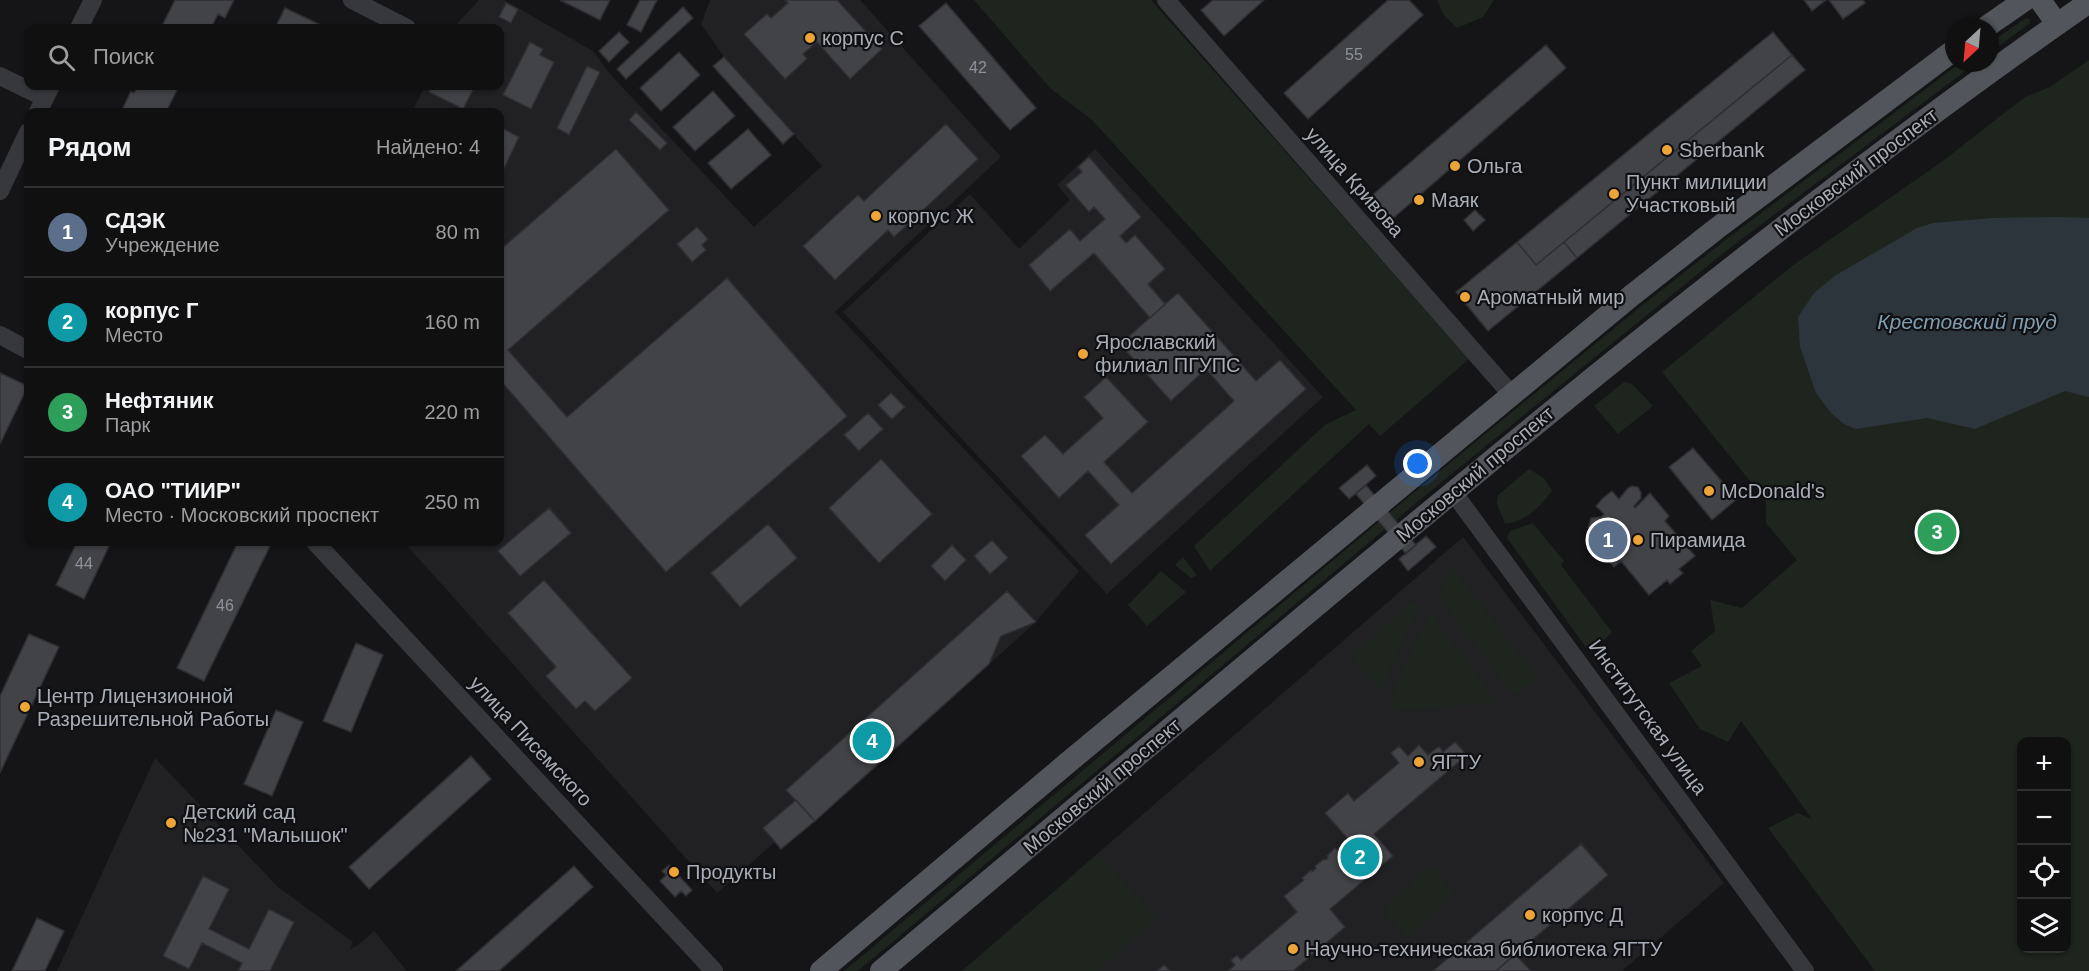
<!DOCTYPE html>
<html lang="ru">
<meta charset="utf-8">
<style>
:root{--surface:#101011;--page:#19191a;--text:#f1f3f6;--muted:#9c9d9f;--line:#303031;--accent:#eda538}
body{margin:0;font-family:Arial,sans-serif;background:var(--page);color:var(--text)}
.controls{position:absolute;right:18px;bottom:18px;display:grid;overflow:hidden;border-radius:12px;box-shadow:0 2px 4px #0004}
.controls button{width:54px;height:54px;display:grid;place-items:center;padding:0;border:0;border-bottom:2px solid var(--line);background:var(--surface);color:var(--text);font:30px sans-serif}
.compass{position:absolute;left:1945px;top:18px;width:54px;height:54px;border-radius:50%;background:var(--surface);box-shadow:0 2px 4px #0004;rotate:206deg}
.you{position:absolute;left:1418px;top:464px;width:21px;height:21px;margin:-15px;border:4px solid #fff;border-radius:50%;background:#1a73e8;box-shadow:0 0 0 9px #1a73e833}
.badge{display:grid;place-items:center;width:39px;height:39px;border-radius:50%;background:var(--accent);color:#fff;font-size:20px;font-weight:700}
.pin{position:absolute;translate:-50% -50%;border:3px solid #fff;box-shadow:0 2px 6px #0006}
.list{margin:0;padding:0;list-style:none}
h2{display:flex;justify-content:space-between;align-items:center;height:78px;margin:0;padding:0 24px;font-size:26px}
h2 small{font-size:20px;font-weight:400;color:var(--muted)}
.list li{display:grid;grid-template-columns:39px 1fr auto;gap:18px;align-items:center;box-sizing:border-box;height:90px;padding:0 24px;border-top:2px solid var(--line)}
.list b{display:block;font-size:22px;white-space:nowrap}
.list p{margin:0;font-size:20px;white-space:nowrap;color:var(--muted)}
.list em{font-size:20px;font-style:normal;color:var(--muted)}
.icon{flex:none;width:33px;height:33px;fill:none;stroke:currentColor;stroke-width:2;stroke-linecap:round;stroke-linejoin:round}
.map{position:relative;flex:none;width:2089px;height:971px;overflow:hidden}
.search{position:absolute;background:var(--surface);box-shadow:0 2px 4px #0004;left:24px;top:24px;width:480px;height:66px;display:flex;align-items:center;gap:15px;box-sizing:border-box;padding:0 21px;border-radius:12px;color:var(--muted);font-size:22px}
.panel{position:absolute;background:var(--surface);box-shadow:0 2px 4px #0004;left:24px;top:108px;width:480px;height:438px;border-radius:12px}
.map>svg:first-child{display:block}
.built{fill:#212124}
.green{fill:#1d251e;fill-rule:evenodd}
.water{fill:#2c353b}
.building{fill:#424347;stroke:#2f2f33;stroke-width:1.5}
.lines{fill:none;stroke-linecap:round;stroke-linejoin:round}
.minor{stroke:#36383c;stroke-width:18}
.major{stroke:#52555b;stroke-width:22}
.poi-dot{fill:#eda538;stroke:#101012;stroke-width:2}
.labels{text-anchor:middle;stroke-width:4.5;stroke-linejoin:round;paint-order:stroke}
.number-label{font-size:16px;fill:#8e929b}
.poi-label{font-size:20px;fill:#a8adb7;stroke:#101012;text-anchor:start}
.street-label{font-size:20px;fill:#a8adb7;stroke:#101012}
.water-label{font-size:21px;font-style:italic;fill:#7f9db1;stroke:#101012}
</style>
<div class="map">
<svg width="2089" height="971" viewBox="0 0 2089 971">
<rect width="100%" height="100%" fill="#151517"/>
<path class="built" d="M479,0H504L593,51L610,74L754,227L822,166L724,57L701,24L710,0H860L1001,157L835,312L1079,571L1036,622L815,821L781,849L775,842L717,893L404,542H500V112H412L425,86H500V28H453Z
M1095,149L1323,397L1107,594L843,312L970,194L1019,249L1070,200L1057,185Z
M1463,537L1724,883L1622,971H962Z
M155,758L278,887L353,942L350,949L357,946L374,931L407,971H57Z"/>
<path class="green" d="M974,0H1151L1469,359L1380,436L1369,424L1210,571L1194,546L1326,424L1356,410L1092,120L1050,88Z
M1437,0H1494L1483,17L1457,28L1443,14Z
M2026,18L2030,19V23L1990,53V43Z
M2089,60V971H1875L1768,828L1798,813L1812,819L1741,721L1728,742L1700,729L1669,683L1702,666L1691,651L1715,631L1710,600L1742,608L1797,560L1766,523V501L1662,372L1792,266L1940,163L2025,97L2050,87ZM2022,742H2066V948H2022Z
M1960,63H1976L1730,248L1647,315L1427,494L858,971H844L1412,494L1640,307L1724,241Z
M1624,382L1632,384L1653,406L1618,434L1594,406Z
M1529,469L1544,478L1552,491C1540,507 1526,521 1505,524L1497,504L1498,495Z
M1533,523L1564,561L1561,565L1612,632L1601,643L1585,646L1507,538L1510,531Z
M1183,557L1197,575L1191,578L1175,565Z
M1451,566L1538,679L1513,695L1439,596Z
M1161,571L1186,592L1147,626L1128,605Z
M1414,601L1418,607L1381,691L1351,656Z
M1430,613L1497,702L1398,711L1389,701Z
M1098,854L1157,918L1096,971H962Z
M1427,869H1432L1451,890L1452,896L1407,938L1389,917L1386,909L1389,904Z"/>
<path class="water" d="M2058,217L2089,218V397L2065,391L1975,429L1927,418L1856,429L1844,424L1831,413L1816,393L1800,347L1798,317L1814,293L1836,275L1917,228L1933,223L1993,218Z"/>
<path class="building" d="M175,0H234L225,18L218,14L211,28H165L162,26Z
M560,0H610L600,20Z
M640,0H657L641,32L627,25Z
M785,0H837L882,49L850,79L817,42L803,54L807,59L785,79L744,34L767,14L771,18L788,3Z
M1213,0H1264L1224,36L1201,10Z
M1388,0H1409L1423,15L1308,119L1284,93Z
M1804,0H1826L1812,11Z
M1829,0H1863L1865,3L1843,19Z
M506,3L518,9L511,23L499,17Z
M946,3L1036,108L1010,130L919,26Z
M683,7L693,18L626,79L617,69Z
M285,8L327,28H275Z
M619,32L629,42L609,62L599,51Z
M1773,32L1792,55L1536,265L1517,242Z
M530,42L543,49L540,55L554,62L531,109L503,95Z
M1546,45L1566,68L1390,221L1369,198Z
M679,52L700,75L661,111L640,88Z
M1792,55L1805,70L1577,258L1564,242Z
M724,57L794,134L783,144L713,66Z
M587,66L600,72L569,135L557,128Z
M138,86H179L166,112H121L131,91L134,93Z
M432,86H475L463,109L429,92Z
M713,91L735,116L695,151L673,127Z
M636,112L667,143L660,150L629,120Z
M946,124L978,159L894,237L888,230L835,280L803,246L858,195L864,201Z
M500,127L519,137L500,177Z
M748,129L771,155L731,189L708,163Z
M616,149L669,210L508,350L567,417L727,278L847,416L666,572L500,380V250Z
M1089,157L1141,217L1120,236L1126,243L1135,235L1165,269L1148,284L1165,304L1150,318L1094,253L1050,291L1029,265L1070,229L1080,241L1105,219L1094,207L1089,212L1066,185L1082,172L1078,167Z
M1475,210L1485,220L1473,231L1464,220Z
M697,227L708,239L702,245L706,250L692,262L677,244Z
M1517,242L1536,265L1564,242L1577,258L1488,331L1456,292Z
M1178,293L1256,381L1280,360L1306,389L1111,564L1085,535L1119,505L1088,471L1059,498L1021,456L1045,435L1063,454L1103,418L1084,397L1106,377L1148,422L1104,462L1132,493L1234,401L1206,369L1171,401L1120,344Z
M0,373L28,386L0,444Z
M891,393L905,407L892,419L878,405Z
M868,413L883,429L859,451L844,435Z
M1693,448L1737,499L1712,520L1669,467Z
M881,459L932,514L879,563L829,508Z
M1367,465L1376,476L1349,499L1339,488Z
M1366,485L1416,545L1406,554L1356,494Z
M1632,486L1638,487L1641,493V498L1634,506L1635,508L1650,493L1669,516L1665,521L1695,556L1679,569L1683,573L1670,584L1667,580L1649,595L1621,561L1614,567L1594,543L1605,531L1602,528L1599,532L1595,533L1588,528L1591,518L1601,517L1604,514L1596,506L1603,498L1612,491L1619,499L1628,488Z
M549,508L571,533L520,576L498,551Z
M768,524L797,558L740,607L711,573Z
M1426,536L1436,547L1408,571L1399,559Z
M992,540L1008,558L990,574L974,556Z
M77,542H111L84,599L56,585Z
M238,542H272L204,681L177,668Z
M952,545L966,560L945,581L931,566Z
M544,580L632,678L595,711L585,701L576,709L546,676L556,667L508,613Z
M1007,591L1036,622L1001,636L989,664L815,821L786,790Z
M29,634L59,647L0,773V696Z
M356,643L383,655L351,732L323,721Z
M276,710L303,722L272,796L244,784Z
M1455,742L1467,755L1374,834L1393,856L1330,909L1345,927L1293,971H1228L1235,965L1231,960L1237,955L1241,960L1297,912L1284,896L1304,880L1302,878L1311,870L1312,872L1316,868L1315,866L1324,859L1325,860L1328,858L1327,856L1335,848L1337,850L1349,840L1325,813L1348,793L1354,801L1399,763L1391,753L1399,746L1408,756L1419,745L1428,755L1439,746L1443,752Z
M471,756L491,779L369,889L349,867Z
M796,800L815,821L781,849L763,828Z
M1581,844L1608,875L1496,971H1433Z
M669,865L692,890L686,896L681,891L675,897L660,881L666,875L662,871Z
M574,866L593,887L499,971H456Z
M203,876L229,889L209,929L249,949L269,909L294,922L270,971H238L242,963L202,943L189,969L163,956Z
M37,918L64,931L45,971H12Z
M1515,954L1531,971H1496Z
M1164,965L1170,971H1157Z"/>
<g class="lines">
<path class="minor" d="M352,0L407,28
M1166,0L1511,394
M79,28L93,0
M0,76L45,98
M38,112L51,86
M0,191L28,132
M0,335L28,350
M1453,492L1805,971
M315,542L714,971"/>
<path class="major" d="M2040,0L2057,24
M1986,27L2025,0
M821,971L1065,765L1631,296L1716,229L1954,50
M881,971C1022,853 1163,734 1304,616C1559,403 1816,192 2089,2"/>
</g>
<g class="poi-dot">
<circle cx="810" cy="38" r="6"/>
<circle cx="1667" cy="150" r="6"/>
<circle cx="1455" cy="166" r="6"/>
<circle cx="1614" cy="194" r="6"/>
<circle cx="1419" cy="200" r="6"/>
<circle cx="876" cy="216" r="6"/>
<circle cx="1465" cy="297" r="6"/>
<circle cx="1083" cy="354" r="6"/>
<circle cx="1709" cy="491" r="6"/>
<circle cx="1638" cy="540" r="6"/>
<circle cx="25" cy="707" r="6"/>
<circle cx="1419" cy="762" r="6"/>
<circle cx="171" cy="823" r="6"/>
<circle cx="674" cy="872" r="6"/>
<circle cx="1530" cy="915" r="6"/>
<circle cx="1293" cy="949" r="6"/>
</g>
<g class="labels">
<g class="number-label">
<text x="1354" y="60">55</text>
<text x="978" y="73">42</text>
<text x="84" y="569">44</text>
<text x="225" y="611">46</text>
</g>
<g class="poi-label">
<text x="822" y="45">корпус С</text>
<text x="1679" y="157">Sberbank</text>
<text x="1467" y="173">Ольга</text>
<text x="1626" y="189">Пункт милиции<tspan x="1626" dy="23">Участковый</tspan></text>
<text x="1431" y="207">Маяк</text>
<text x="888" y="223">корпус Ж</text>
<text x="1477" y="304">Ароматный мир</text>
<text x="1095" y="349">Ярославский<tspan x="1095" dy="23">филиал ПГУПС</tspan></text>
<text x="1721" y="498">McDonald's</text>
<text x="1650" y="547">Пирамида</text>
<text x="37" y="703">Центр Лицензионной<tspan x="37" dy="23">Разрешительной Работы</tspan></text>
<text x="1431" y="769">ЯГТУ</text>
<text x="183" y="819">Детский сад<tspan x="183" dy="23">№231 "Малышок"</tspan></text>
<text x="686" y="879">Продукты</text>
<text x="1542" y="922">корпус Д</text>
<text x="1305" y="956">Научно-техническая библиотека ЯГТУ</text>
</g>
<g class="street-label">
<text transform="translate(1856 172) rotate(-37)" y="7">Московский проспект</text>
<text transform="translate(1355 182) rotate(49)" y="7">улица Кривова</text>
<text transform="translate(1475 474) rotate(-40)" y="7">Московский проспект</text>
<text transform="translate(1648 717) rotate(54)" y="7">Институтская улица</text>
<text transform="translate(531 741) rotate(47)" y="7">улица Писемского</text>
<text transform="translate(1102 786) rotate(-40)" y="7">Московский проспект</text>
</g>
<g class="water-label">
<text x="1967" y="329">Крестовский пруд</text>
</g>
</g>
</svg>
<div class="controls">
<button>+</button>
<button>−</button>
<button><svg class="icon" aria-label="locate" viewBox="0 0 24 24"><circle cx="12" cy="12" r="6"/><path d="M12 2v4M12 18v4M2 12h4M18 12h4"/></svg></button>
<button><svg class="icon" aria-label="layers" viewBox="0 0 24 24"><path d="M12 4l9 5-9 5-9-5zM3 14l9 5 9-5"/></svg></button>
</div>
<svg class="compass" viewBox="-18 -18 36 36"><path d="M0-13l5 13h-10z" fill="#e53935"/><path d="M0 13l5-13h-10z" fill="#9c9d9f"/></svg>
<div class="you"></div>
<div class="pin badge" style="left:1608px;top:540px;background:#5c6f8a">1</div>
<div class="pin badge" style="left:1360px;top:857px;background:#0f9aa8">2</div>
<div class="pin badge" style="left:1937px;top:532px;background:#2e9e5b">3</div>
<div class="pin badge" style="left:872px;top:741px;background:#0f9aa8">4</div>
<div class="search"><svg class="icon" aria-label="search" viewBox="0 0 24 24"><circle cx="10" cy="10" r="6"/><path d="M15 15l6 6"/></svg>Поиск</div>
<section class="panel">
<h2>Рядом<small>Найдено: 4</small></h2>
<ul class="list">
<li><span class="badge" style="background:#5c6f8a">1</span><div><b>СДЭК</b><p>Учреждение</p></div><em>80 m</em></li>
<li><span class="badge" style="background:#0f9aa8">2</span><div><b>корпус Г</b><p>Место</p></div><em>160 m</em></li>
<li><span class="badge" style="background:#2e9e5b">3</span><div><b>Нефтяник</b><p>Парк</p></div><em>220 m</em></li>
<li><span class="badge" style="background:#0f9aa8">4</span><div><b>ОАО &quot;ТИИР&quot;</b><p>Место · Московский проспект</p></div><em>250 m</em></li>
</ul>
</section>
</div>
